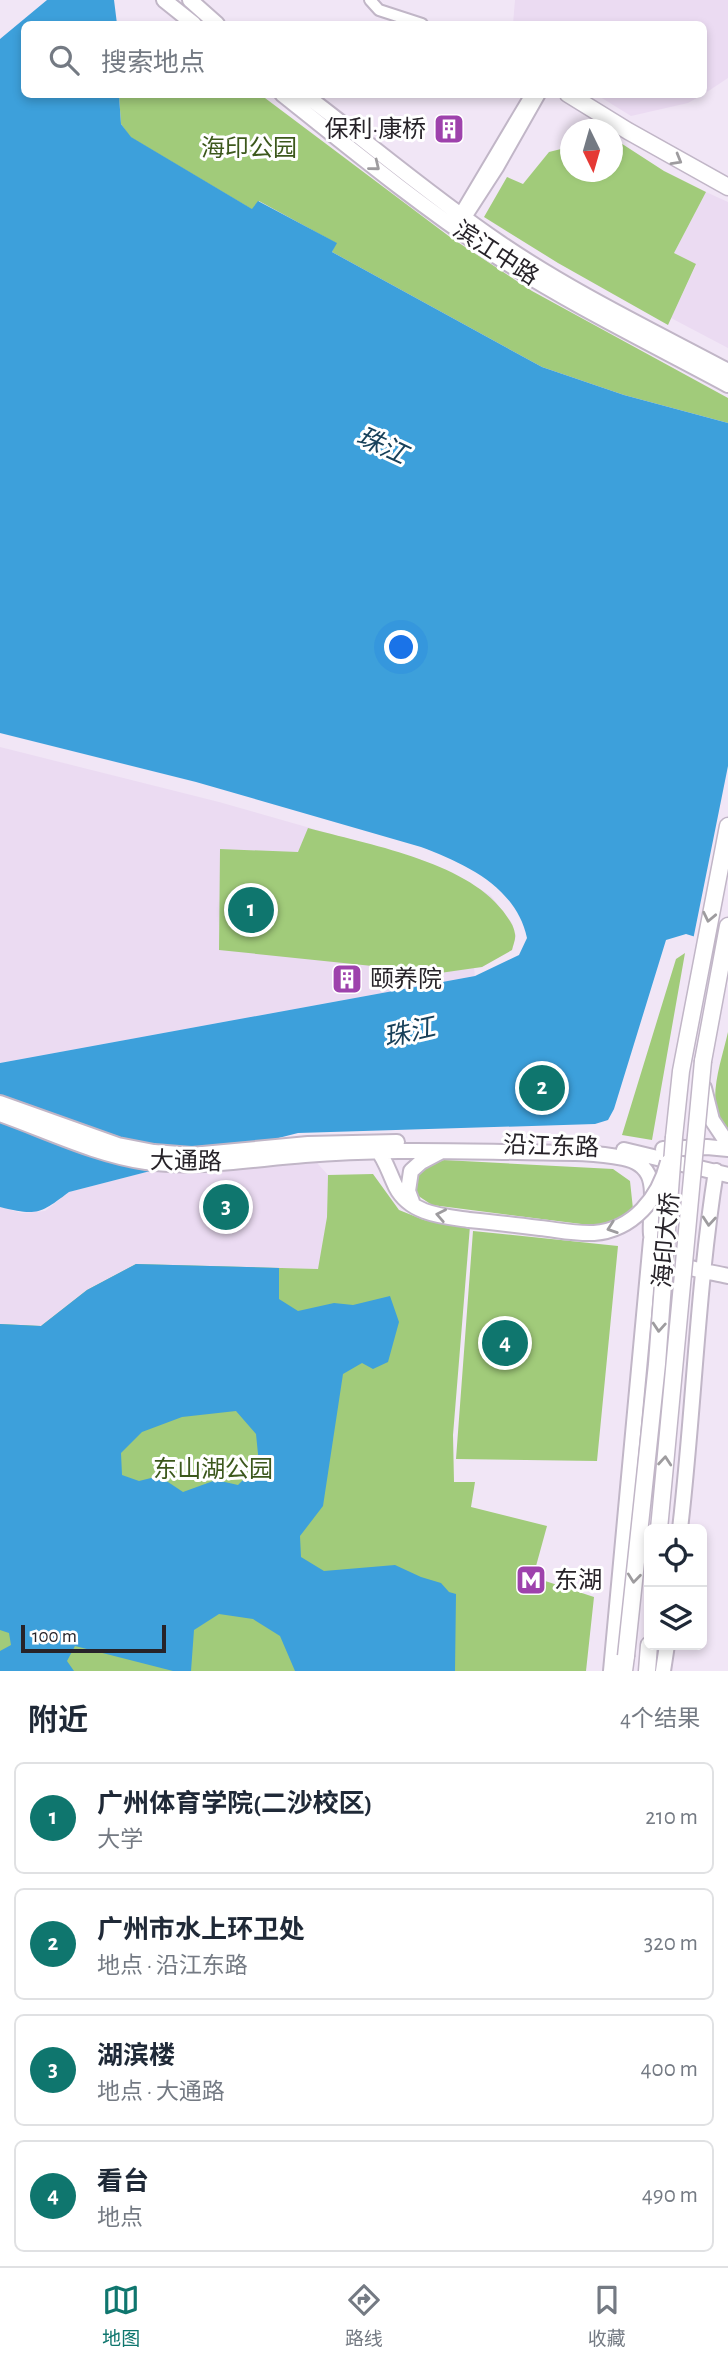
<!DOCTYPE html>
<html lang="zh">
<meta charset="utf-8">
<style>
:root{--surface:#fff;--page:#f2f2f3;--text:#1f2937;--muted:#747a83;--line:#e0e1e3;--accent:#0f766e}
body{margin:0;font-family:"Alegreya Sans","Noto Sans SC",sans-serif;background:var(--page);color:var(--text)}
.controls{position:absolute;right:21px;bottom:21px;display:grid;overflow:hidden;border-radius:10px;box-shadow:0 4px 10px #0003}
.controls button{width:63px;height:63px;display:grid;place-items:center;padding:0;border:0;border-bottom:2px solid var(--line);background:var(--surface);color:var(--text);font:35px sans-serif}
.compass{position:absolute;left:560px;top:119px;width:63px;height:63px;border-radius:50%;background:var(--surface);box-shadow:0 4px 10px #0003;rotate:175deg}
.scale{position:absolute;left:21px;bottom:18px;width:145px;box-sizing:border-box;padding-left:7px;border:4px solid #272329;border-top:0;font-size:19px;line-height:24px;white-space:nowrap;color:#272329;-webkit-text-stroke:5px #fff;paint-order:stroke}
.you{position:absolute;left:402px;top:648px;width:24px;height:24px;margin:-18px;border:5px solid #fff;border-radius:50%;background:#1a73e8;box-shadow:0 0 0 10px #1a73e833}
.badge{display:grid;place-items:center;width:46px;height:46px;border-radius:50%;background:var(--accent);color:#fff;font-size:23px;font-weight:700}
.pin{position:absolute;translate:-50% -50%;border:4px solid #fff;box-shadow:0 2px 7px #0006}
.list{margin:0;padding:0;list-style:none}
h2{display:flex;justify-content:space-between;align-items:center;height:91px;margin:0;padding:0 28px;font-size:30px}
h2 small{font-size:23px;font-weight:400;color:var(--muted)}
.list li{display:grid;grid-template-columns:46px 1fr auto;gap:21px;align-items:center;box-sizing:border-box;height:112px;margin:0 14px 14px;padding:0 14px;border:2px solid var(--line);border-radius:10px}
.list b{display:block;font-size:26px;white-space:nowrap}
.list p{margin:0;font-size:23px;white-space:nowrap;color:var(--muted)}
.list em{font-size:23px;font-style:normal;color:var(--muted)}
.icon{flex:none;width:38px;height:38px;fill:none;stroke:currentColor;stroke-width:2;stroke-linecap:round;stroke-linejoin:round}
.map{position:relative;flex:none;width:728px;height:1671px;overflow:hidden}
.search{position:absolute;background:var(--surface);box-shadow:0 4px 10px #0003;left:21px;right:21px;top:21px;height:77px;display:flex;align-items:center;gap:18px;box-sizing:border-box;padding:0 24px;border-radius:10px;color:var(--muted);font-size:26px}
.sheet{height:595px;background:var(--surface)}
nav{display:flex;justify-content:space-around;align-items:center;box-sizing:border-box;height:98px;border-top:2px solid var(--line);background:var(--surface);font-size:19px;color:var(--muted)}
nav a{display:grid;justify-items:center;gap:4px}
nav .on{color:var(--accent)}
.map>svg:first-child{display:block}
.built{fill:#ebdbf2}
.green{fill:#a1cb7a}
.water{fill:#3da0db;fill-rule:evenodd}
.pier{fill:#f1e6f6}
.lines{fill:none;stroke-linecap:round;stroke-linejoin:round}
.minor-casing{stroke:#c1b6c7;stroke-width:14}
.major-casing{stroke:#c1b6c7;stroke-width:18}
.highway-casing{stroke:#c1b6c7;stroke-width:19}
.minor{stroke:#fff;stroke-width:10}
.major{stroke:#fff;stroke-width:14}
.highway{stroke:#fff;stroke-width:16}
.major-bridge-casing{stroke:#c1b6c7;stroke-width:18;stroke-linecap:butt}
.highway-bridge-casing{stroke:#c1b6c7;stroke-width:19;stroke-linecap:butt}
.major-bridge{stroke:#fff;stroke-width:14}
.highway-bridge{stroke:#fff;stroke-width:16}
.oneway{stroke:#9e9c9f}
.labels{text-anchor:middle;stroke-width:6;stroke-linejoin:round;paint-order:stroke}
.poi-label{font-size:24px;fill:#272329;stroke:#fff;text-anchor:start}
.park-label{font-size:24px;fill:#3c581c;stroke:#fff}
.street-label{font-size:24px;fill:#272329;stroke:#fff}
.water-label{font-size:26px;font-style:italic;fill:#18415a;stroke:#fff}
</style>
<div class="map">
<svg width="728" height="1671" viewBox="0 0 728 1671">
<rect width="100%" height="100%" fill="#f1e6f6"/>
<path class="built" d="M515,0H728V78L704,94V24H513Z
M597,95H702L688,103L631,116Z
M706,192L728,202V348L671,318L696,265L674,253Z
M0,747L219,802L419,859L464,879L491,896L512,923L516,936L512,950L482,967L474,968L475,976L0,1063Z
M316,1158L318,1164L328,1175L327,1217L319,1269L136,1264L87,1290L41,1326L0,1324V1207L22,1213L45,1211L69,1192L146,1172L207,1171Z"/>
<path class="green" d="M119,95H261L450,237L532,291L728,398V423L624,395L542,367L332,252L336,243L259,201L253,210L130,137L121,124Z
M613,138L664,171L706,192L674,253L696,264L668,325L558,263L484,217L507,177L523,184L549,152L565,148L570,140V172H612Z
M308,828C366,844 465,861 503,911C508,918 514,925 515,934C516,939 513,945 512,950L482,967L440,973L219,950L220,849L298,852Z
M685,953L652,1140L622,1135L676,959Z
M728,1032V1135C703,1107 721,1064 728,1032Z
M444,1160L613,1169L630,1181L633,1209L617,1221L597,1226L432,1205L417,1195L414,1179L426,1167Z
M373,1174L399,1210L424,1220L470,1226L453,1435L454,1482H475L471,1507L547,1526L533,1577L594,1597L586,1671H0V1324L41,1326L87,1290L136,1264L318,1269L327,1217L328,1175Z
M473,1231L618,1246L597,1461L456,1459Z"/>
<path class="water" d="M47,0H114L117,24H24V94L119,95L121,124L131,137L252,209L258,201L337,243L332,252L542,367L624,395L728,423V947L686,934L666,940L614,1109L608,1120L595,1124L298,1133L69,1192C40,1214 37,1216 0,1207V1063L475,976L519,955L527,938C516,887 466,864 421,847L196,782L0,733V39Z
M136,1264L279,1268V1299L298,1311L334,1303L353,1305L390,1296L399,1322L388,1362L373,1369L362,1363L343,1374L323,1506L300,1536L301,1557L324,1571L395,1565L421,1577L441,1583L449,1592L456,1594L455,1671H295L280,1636L253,1619L219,1614L194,1630L191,1671H173L75,1646L67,1661L74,1671H0V1651L11,1645L9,1633L0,1630V1324L41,1326L87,1290ZM236,1411L256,1434L259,1464L238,1485L216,1480L183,1492L159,1476L139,1481L122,1475L121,1453L142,1432L182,1417Z"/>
<path class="pier" d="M728,766V950L693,940Z
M537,1067H549L547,1110L535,1109Z"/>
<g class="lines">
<g class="minor-casing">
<path id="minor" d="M370,0L379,10L422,24
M456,220L531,94
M460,223L465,219L498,168L540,94"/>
</g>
<g class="major-casing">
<path id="major" d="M164,0L194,24
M190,0L217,24
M282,94C352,150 424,209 499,258C572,305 652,344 728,385
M304,94C370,144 432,197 500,243C572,292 651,330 728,371
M704,1088L712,1120L728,1144
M0,1103L118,1145L154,1152L192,1155L308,1144L397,1142
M0,1114C48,1131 96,1155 146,1162C199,1169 252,1159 305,1155C375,1149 446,1151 517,1152C551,1153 588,1151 623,1158C676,1168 636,1229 658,1252C674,1268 707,1271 728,1276
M376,1148C386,1160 389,1173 396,1187C410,1214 442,1216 469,1220
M663,1149L707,1147L728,1149
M624,1150L728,1175
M412,1202L408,1191L411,1171L421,1162L440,1152
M680,1529C694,1410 697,1290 716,1171
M611,1671L651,1240
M663,1671L667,1645"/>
</g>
<g class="highway-casing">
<path id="highway" d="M568,94L628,131L728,187
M703,1061L728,926
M674,1137L681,1071L728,826
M624,1671L626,1656
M647,1671L649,1645"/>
</g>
<use href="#minor" class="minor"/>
<use href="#major" class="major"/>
<use href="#highway" class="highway"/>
<g class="major-bridge-casing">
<path id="major-bridge" d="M469,1220C492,1222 516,1225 540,1228C558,1230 576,1234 594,1233C633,1230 659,1198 668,1162"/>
</g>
<g class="highway-bridge-casing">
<path id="highway-bridge" d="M659,1529L703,1061
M626,1656L657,1364L674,1137"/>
</g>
<use href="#major-bridge" class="major-bridge"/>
<use href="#highway-bridge" class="highway-bridge"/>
</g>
<defs><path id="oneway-chevron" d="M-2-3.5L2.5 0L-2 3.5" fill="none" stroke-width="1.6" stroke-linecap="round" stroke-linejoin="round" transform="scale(1.75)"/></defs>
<g class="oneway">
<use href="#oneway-chevron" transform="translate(677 160) rotate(30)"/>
<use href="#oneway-chevron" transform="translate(375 166) rotate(39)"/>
<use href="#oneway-chevron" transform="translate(709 917) rotate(102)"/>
<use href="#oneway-chevron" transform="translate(441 1215) rotate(-169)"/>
<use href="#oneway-chevron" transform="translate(709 1221) rotate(95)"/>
<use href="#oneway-chevron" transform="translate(612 1228) rotate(161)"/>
<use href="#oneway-chevron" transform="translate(659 1327) rotate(94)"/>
<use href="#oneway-chevron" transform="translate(665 1461) rotate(-85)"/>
<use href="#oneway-chevron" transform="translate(634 1578) rotate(96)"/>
</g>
<defs>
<g id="building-square" transform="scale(1.575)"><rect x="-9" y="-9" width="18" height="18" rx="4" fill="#9e42ac" stroke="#fff"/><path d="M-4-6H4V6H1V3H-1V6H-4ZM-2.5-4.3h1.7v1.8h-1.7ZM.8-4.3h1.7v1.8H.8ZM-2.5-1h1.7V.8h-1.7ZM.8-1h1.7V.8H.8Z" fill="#fff"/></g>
<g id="metro-square" transform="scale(1.575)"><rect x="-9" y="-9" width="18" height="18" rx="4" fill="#9e42ac" stroke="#fff"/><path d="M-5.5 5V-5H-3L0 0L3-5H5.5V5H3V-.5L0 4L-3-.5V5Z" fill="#fff"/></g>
</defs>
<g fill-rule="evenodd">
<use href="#building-square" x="449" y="129"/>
<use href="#building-square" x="347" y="979"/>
<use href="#metro-square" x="531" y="1580"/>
</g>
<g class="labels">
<g class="poi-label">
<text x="426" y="137" text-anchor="end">保利·康桥</text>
<text x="370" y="987">颐养院</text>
<text x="554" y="1588">东湖</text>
</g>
<g class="park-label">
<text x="249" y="156">海印公园</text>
<text x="213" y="1477">东山湖公园</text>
</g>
<g class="street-label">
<text transform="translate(496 253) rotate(33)" y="8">滨江中路</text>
<text transform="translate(551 1146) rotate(2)" y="8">沿江东路</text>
<text transform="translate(186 1161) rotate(1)" y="8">大通路</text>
<text transform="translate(666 1240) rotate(-85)" y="8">海印大桥</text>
</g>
<g class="water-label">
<text transform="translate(382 445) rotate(25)" y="9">珠江</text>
<text transform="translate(409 1032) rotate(-13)" y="9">珠江</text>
</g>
</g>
</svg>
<div class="controls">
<button><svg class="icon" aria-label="locate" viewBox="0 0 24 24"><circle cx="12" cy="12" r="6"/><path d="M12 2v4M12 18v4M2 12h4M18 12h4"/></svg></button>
<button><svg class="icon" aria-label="layers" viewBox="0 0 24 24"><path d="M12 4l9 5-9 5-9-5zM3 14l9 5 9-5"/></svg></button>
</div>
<svg class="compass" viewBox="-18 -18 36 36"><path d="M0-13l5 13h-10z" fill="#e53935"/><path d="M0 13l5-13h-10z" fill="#747a83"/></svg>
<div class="scale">100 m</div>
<div class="you"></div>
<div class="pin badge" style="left:251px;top:910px">1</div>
<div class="pin badge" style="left:542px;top:1088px">2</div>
<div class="pin badge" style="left:226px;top:1207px">3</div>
<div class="pin badge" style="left:505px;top:1343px">4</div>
<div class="search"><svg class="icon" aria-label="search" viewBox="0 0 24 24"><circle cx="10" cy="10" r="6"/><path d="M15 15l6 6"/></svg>搜索地点</div>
</div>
<section class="sheet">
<h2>附近<small>4个结果</small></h2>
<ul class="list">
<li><span class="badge">1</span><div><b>广州体育学院(二沙校区)</b><p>大学</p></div><em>210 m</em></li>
<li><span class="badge">2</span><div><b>广州市水上环卫处</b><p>地点 · 沿江东路</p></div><em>320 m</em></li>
<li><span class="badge">3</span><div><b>湖滨楼</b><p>地点 · 大通路</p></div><em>400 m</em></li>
<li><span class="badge">4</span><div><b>看台</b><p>地点</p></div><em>490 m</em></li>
</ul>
</section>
<nav>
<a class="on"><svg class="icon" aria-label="map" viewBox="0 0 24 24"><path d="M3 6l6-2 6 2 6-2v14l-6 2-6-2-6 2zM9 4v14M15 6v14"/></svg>地图</a>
<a><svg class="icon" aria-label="directions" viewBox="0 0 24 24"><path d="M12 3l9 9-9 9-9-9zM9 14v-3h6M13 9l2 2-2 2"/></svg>路线</a>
<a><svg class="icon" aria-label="saved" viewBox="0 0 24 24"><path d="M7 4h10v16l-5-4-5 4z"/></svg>收藏</a>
</nav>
